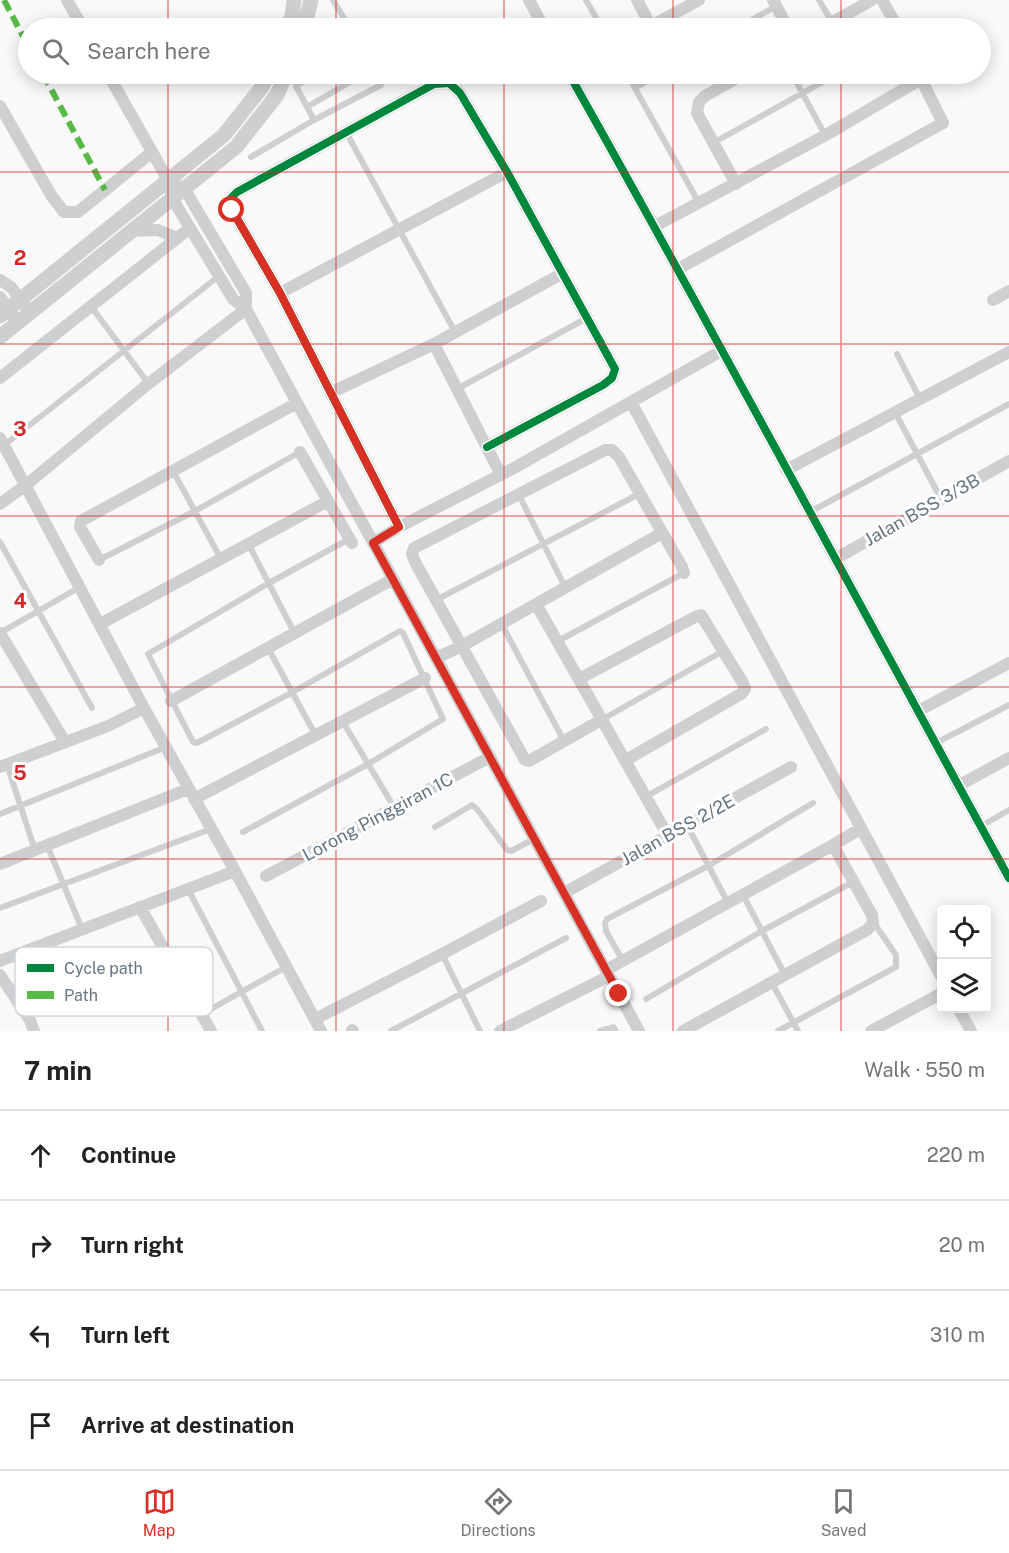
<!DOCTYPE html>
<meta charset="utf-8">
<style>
:root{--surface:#fff;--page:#f6f6f6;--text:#222;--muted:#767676;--line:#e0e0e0;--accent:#d93025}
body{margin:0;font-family:"Public Sans",sans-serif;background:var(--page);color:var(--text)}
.controls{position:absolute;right:18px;bottom:18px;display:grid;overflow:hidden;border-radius:6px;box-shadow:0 3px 15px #0003}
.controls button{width:54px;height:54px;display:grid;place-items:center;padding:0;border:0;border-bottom:2px solid var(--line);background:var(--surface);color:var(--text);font:30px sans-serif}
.stop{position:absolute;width:18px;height:18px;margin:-14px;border:4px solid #d93025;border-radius:50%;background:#fff}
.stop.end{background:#d93025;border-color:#fff;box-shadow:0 2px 6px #0008}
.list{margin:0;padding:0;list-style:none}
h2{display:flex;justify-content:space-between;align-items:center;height:78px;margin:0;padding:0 24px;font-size:26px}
h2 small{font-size:20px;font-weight:400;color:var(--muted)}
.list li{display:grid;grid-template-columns:39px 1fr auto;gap:18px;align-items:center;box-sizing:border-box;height:90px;padding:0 24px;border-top:2px solid var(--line)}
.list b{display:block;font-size:22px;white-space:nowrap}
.list em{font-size:20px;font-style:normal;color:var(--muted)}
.icon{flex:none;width:33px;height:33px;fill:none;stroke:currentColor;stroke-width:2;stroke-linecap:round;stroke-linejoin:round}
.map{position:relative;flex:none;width:1009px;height:1031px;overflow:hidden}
.search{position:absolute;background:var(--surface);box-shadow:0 3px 15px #0003;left:18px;right:18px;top:18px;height:66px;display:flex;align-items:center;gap:15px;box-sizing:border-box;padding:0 21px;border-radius:33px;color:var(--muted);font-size:22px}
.sheet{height:438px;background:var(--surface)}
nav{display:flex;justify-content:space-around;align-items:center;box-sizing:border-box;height:84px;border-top:2px solid var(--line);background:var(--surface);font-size:16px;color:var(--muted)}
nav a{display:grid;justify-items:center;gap:3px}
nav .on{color:var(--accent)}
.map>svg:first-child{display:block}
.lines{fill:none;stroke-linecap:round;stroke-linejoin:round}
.service{stroke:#cecfd0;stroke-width:6}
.minor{stroke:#cecfd0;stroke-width:12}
.tertiary{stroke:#cecfd0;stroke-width:15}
.quiet{stroke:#58b947;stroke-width:6;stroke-dasharray:12 6;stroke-linecap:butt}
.cycleway-casing{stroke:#fff;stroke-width:11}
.cycleway{stroke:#00873e;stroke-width:8}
.route{stroke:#d93025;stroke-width:8}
.grid{fill:none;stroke:#d62828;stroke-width:1.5;stroke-opacity:0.55}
.labels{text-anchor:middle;stroke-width:6;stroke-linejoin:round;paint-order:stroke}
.street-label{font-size:18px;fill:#657683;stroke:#fff}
.key{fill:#fff;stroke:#d1d6da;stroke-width:1.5}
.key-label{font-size:16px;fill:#657683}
.grid-label{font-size:20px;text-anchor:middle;font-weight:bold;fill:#d62828;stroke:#fff;stroke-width:6;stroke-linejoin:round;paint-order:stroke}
</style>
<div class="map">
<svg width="1009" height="1031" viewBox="0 0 1009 1031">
<rect width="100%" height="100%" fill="#f9f9f9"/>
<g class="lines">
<path class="service" d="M333,0L350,28
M586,0L602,28
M819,0L832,22
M336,28L346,21
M738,28L776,6
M627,74L699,203
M792,74L825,135
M635,88L660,74
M307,107L364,74
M314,120L296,86L315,74
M346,132L455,332
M713,143L837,74
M251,157L314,120L381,85L375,74
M90,305L148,383
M897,354L920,399
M457,389L587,318
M895,412L941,499
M3,446L219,276
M173,471L221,559
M519,495L565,587
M810,512L1009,404
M0,542L92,708
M249,545L295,634
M99,560L195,511L300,452
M436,600L639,494
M501,623L564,741
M0,633L80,587
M558,641L684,573
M268,648L316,736
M603,719L723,651
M343,722L394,807
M936,743L1009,705
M7,765L35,850
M647,796L766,729
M0,814L166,747
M687,825L728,903
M981,826L1009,810
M435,827L472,805L477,809L507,850L511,851L534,839
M243,832L368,764L443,719L403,633L400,631L293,692L197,743L193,742L148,654L269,583L349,539
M47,845L82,929
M188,889L262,1031
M743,895L785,975
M0,908L211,829
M442,954L480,1031
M623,961L606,931L605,923L607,919L708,866L813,803
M772,983L798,1031
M646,999L762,931L853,882
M202,1014L286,967
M391,1031L566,938
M600,1031L613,1027L616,1031
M778,1031L896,967V955L874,923"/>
<path class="minor" d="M67,0L83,28
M529,0L544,28
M637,0L651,26L647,28
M773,0L788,28
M882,0L898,28
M651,26L699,0
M822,28L872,0
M108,74L168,180L172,198L190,228L233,299L246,309L639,1031
M569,74C719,340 862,610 1009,878
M0,106L51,195L64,212H78L152,152
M736,184L697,113L699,102L705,96L744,74
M177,185L184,188L246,293V309
M655,226L826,135L921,79L919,74
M132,231L158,230L177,238
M678,269L943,123L921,79
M0,280L11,287L26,307
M280,293L507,172
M0,297L14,317
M993,300L1009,291
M434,344L501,475
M0,378L190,228
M330,393L434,344L563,273
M631,402L942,978
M0,438L144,708L235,871L321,1031
M300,452L352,543
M786,470L1009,352
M0,504L26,485L148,384L246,309
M399,527L280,293L232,210L231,198L237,192L434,84L449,83L460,93L507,172L615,369L612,378L603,385L487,447
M373,543L399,527L514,468L721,351
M835,559L1009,461
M99,560L80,527L81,521L297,403
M536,604L668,836
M100,624L328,501
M0,633L65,742
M436,658L460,647L662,533
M579,679L695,617L701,615L743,683L745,689L741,694L626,760
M171,701L393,579
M918,711L1009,663
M603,719L529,761L525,760L415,562L412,554L414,548L605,450H612L619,457L682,567L684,573
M0,767L108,726L144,708
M958,786L1009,758
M194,799L425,678
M833,845L860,829
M0,864L188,789
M266,876L490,757
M564,893L791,767
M140,907L211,1031
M0,961L235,871
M606,970L833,845L872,915L873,923L867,930L683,1031
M0,975L30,1020L34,1031
M958,1008L971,1031
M315,1019L442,954L541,901
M352,1030L353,1031
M500,1031L609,976
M871,1031L942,993"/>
<path class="tertiary" d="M286,28L292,16L294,0
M304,28L311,0
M0,316L224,135L262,87L268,74
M0,337L236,147L277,95L286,74"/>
<path class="quiet" d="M4,0L28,46
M43,74L105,190"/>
<g class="cycleway-casing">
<path id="cycleway" d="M569,74C719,340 862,610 1009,878
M399,527L280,293L232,210L231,198L237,192L434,84L449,83L460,93L507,172L615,369L612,378L603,385L487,447"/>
</g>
<use href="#cycleway" class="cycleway"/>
</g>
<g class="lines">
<path class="route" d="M232,210L280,293L399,527L373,543L619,994"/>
</g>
<path class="grid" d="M168,0V28M336,0V28M504,0V28M673,0V28M841,0V28M168,74V1031M336,74V1031M504,74V1031M673,74V1031M841,74V1031M0,172H1009M0,344H1009M0,516H1009M0,687H1009M0,859H1009"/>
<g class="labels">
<g class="street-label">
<text transform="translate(922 510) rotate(-29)" y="6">Jalan BSS 3/3B</text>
<text transform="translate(378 817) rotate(-28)" y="6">Lorong Pinggiran 1C</text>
<text transform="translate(678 830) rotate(-29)" y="6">Jalan BSS 2/2E</text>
</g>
</g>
<rect x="15" y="947" width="198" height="69" rx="9" class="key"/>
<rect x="27" y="964" width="27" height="8" fill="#00873e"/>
<rect x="27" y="991" width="27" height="8" fill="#58b947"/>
<g class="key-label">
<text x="64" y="974">Cycle path</text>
<text x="64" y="1001">Path</text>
</g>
<g class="grid-label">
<text x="20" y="265">2</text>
<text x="20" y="436">3</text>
<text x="20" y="608">4</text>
<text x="20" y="780">5</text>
</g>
</svg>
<div class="controls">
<button><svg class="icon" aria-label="locate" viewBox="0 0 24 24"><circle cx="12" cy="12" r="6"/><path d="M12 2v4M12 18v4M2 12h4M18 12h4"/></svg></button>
<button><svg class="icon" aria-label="layers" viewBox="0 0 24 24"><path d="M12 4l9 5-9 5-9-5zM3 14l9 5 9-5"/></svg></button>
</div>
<div class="stop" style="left:232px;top:210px"></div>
<div class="stop end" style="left:619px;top:994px"></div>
<div class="search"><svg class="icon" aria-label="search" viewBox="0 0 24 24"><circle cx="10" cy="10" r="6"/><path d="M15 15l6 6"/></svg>Search here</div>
</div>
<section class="sheet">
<h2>7 min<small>Walk · 550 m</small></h2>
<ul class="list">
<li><svg class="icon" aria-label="ahead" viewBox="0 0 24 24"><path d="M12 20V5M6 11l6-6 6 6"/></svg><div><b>Continue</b></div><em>220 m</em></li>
<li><svg class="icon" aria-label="right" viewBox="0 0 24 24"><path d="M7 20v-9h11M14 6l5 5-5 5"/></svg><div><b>Turn right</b></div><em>20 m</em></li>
<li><svg class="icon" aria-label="left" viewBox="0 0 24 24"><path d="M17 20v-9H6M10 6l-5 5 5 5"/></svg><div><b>Turn left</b></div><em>310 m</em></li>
<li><svg class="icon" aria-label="arrive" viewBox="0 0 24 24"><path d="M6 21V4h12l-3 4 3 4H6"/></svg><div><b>Arrive at destination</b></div></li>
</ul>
</section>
<nav>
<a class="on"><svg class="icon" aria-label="map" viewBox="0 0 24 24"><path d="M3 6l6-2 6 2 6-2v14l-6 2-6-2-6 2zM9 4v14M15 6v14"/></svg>Map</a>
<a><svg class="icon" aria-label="directions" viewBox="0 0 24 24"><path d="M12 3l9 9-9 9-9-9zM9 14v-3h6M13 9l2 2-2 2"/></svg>Directions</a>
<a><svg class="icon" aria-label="saved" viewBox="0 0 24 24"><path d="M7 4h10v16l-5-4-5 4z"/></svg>Saved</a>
</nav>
